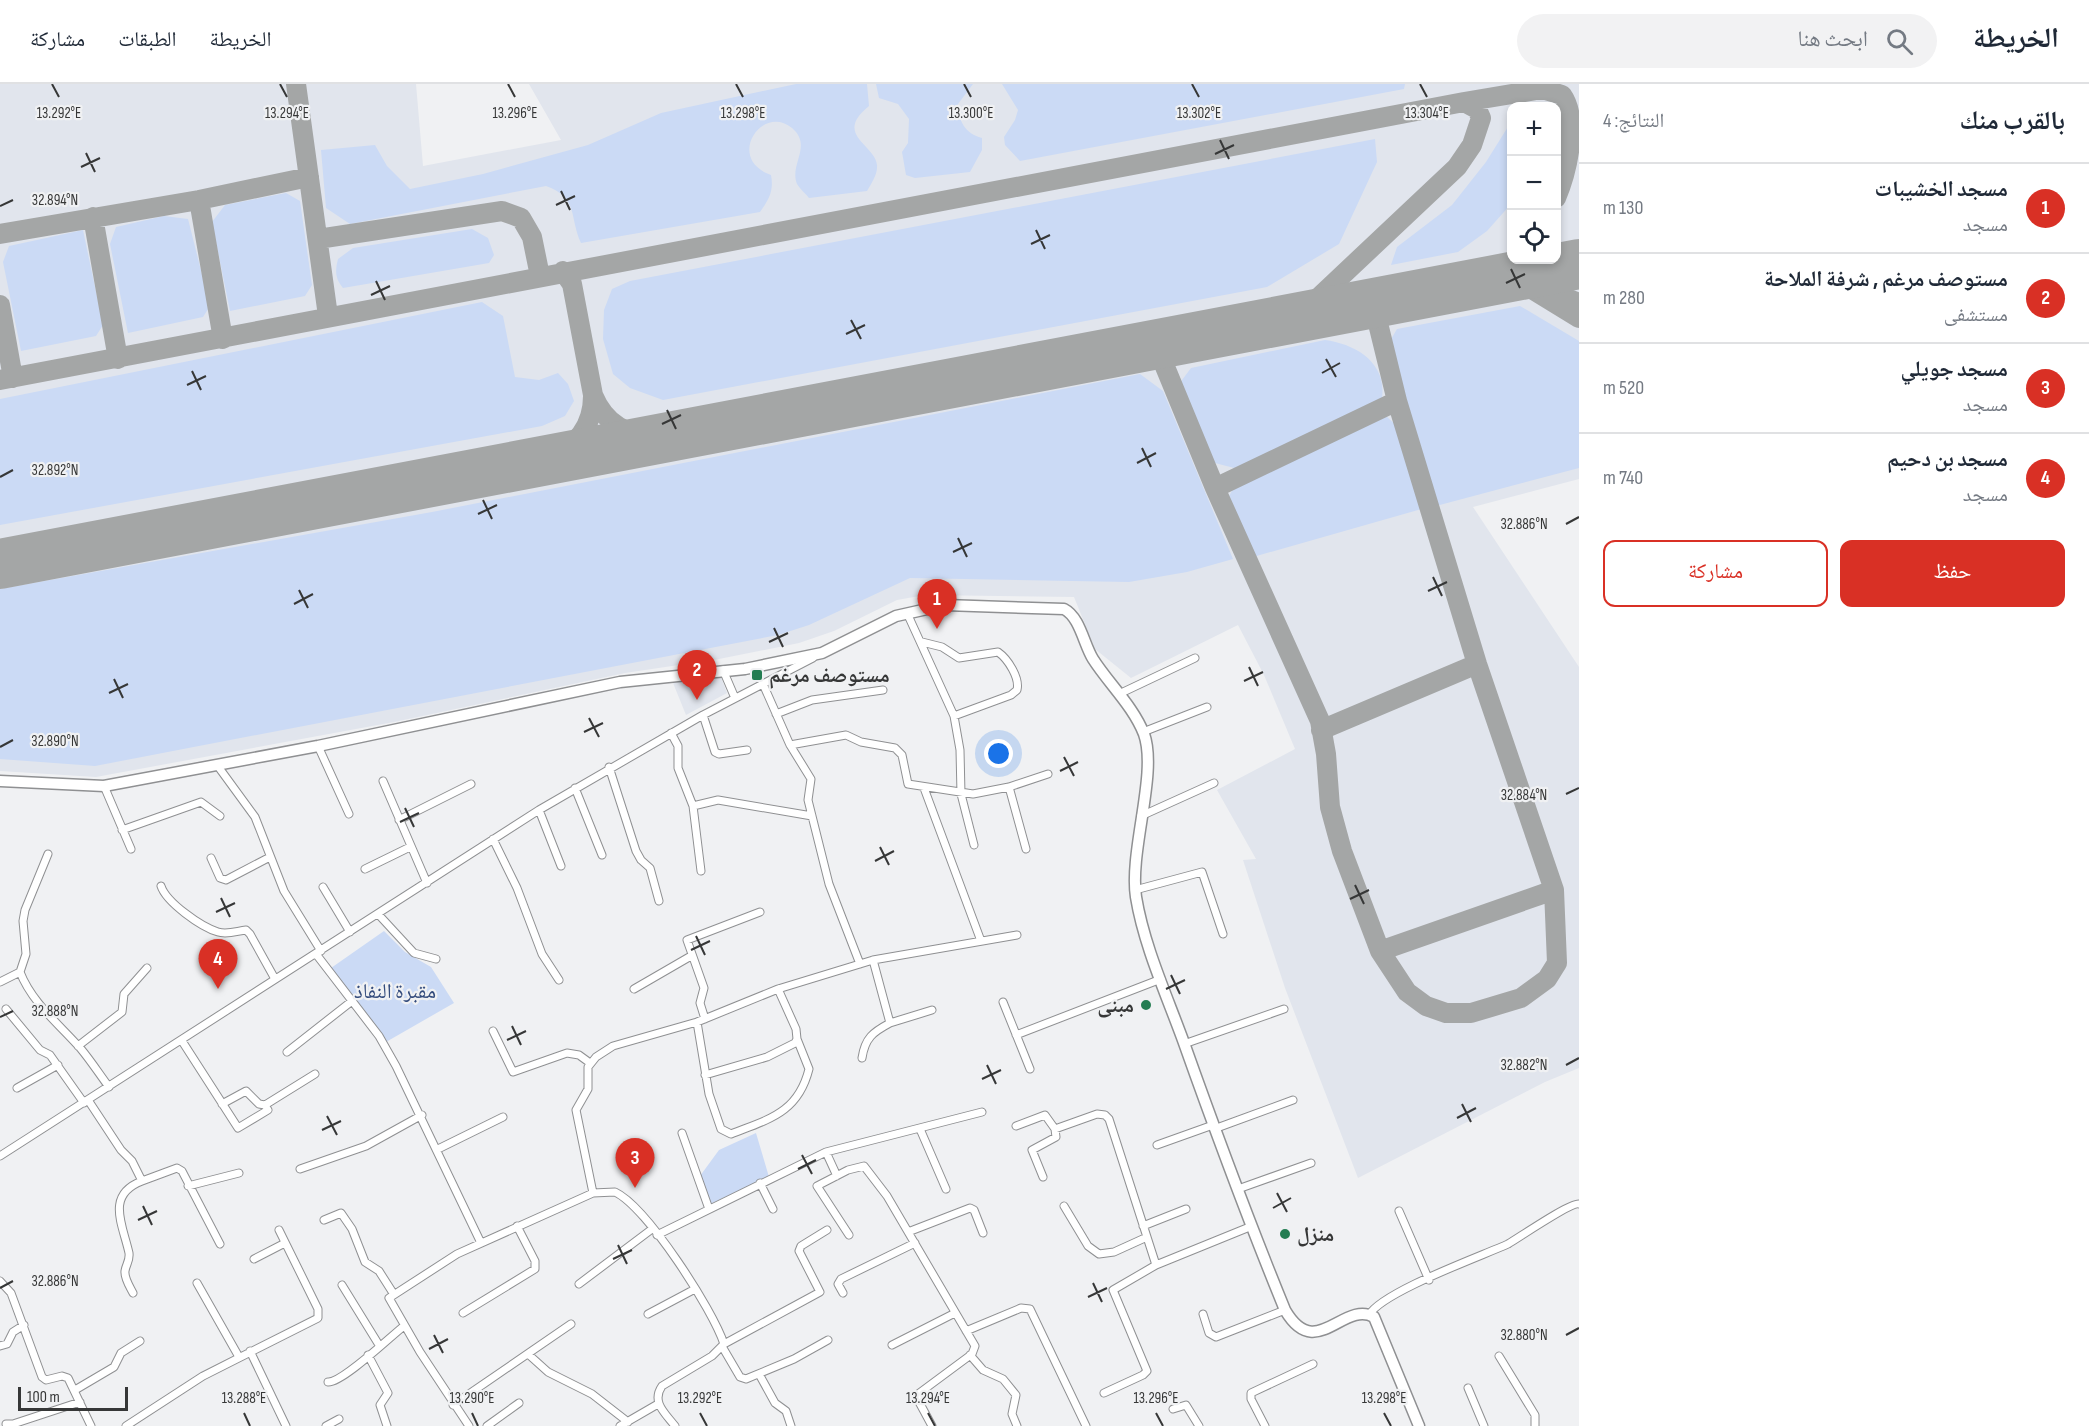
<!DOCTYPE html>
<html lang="ar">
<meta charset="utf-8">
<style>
:root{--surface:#fff;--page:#f2f2f3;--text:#1f2937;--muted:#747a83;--line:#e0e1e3;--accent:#d93025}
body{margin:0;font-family:"Sofia Sans Condensed","Noto Naskh Arabic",sans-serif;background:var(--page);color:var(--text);direction:rtl}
.controls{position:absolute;right:18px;top:18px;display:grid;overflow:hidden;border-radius:12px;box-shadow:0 3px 9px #0003}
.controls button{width:54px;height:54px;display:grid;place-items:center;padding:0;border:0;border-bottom:2px solid var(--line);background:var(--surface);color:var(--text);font:30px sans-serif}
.scale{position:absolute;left:18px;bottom:15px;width:110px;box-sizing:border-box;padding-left:6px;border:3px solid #363737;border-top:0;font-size:16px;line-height:21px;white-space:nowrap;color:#363737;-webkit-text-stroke:4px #f0f1f3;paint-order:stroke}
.you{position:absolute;left:999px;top:670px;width:21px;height:21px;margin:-15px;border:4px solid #fff;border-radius:50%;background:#1a73e8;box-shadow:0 0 0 9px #1a73e833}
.badge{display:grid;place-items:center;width:39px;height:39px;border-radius:50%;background:var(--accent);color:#fff;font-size:20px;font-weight:700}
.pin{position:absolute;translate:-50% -50px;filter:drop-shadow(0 2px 3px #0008)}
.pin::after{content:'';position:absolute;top:32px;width:21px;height:18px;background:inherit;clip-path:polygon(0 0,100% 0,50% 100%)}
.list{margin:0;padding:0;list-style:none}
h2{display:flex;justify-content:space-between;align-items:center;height:78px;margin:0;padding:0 24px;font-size:26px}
h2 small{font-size:20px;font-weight:400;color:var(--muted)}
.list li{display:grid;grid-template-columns:39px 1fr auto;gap:18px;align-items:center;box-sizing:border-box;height:90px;padding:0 24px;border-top:2px solid var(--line)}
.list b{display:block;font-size:22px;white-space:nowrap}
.list p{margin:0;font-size:20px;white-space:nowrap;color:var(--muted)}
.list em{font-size:20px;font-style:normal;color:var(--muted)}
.actions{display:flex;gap:12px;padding:18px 24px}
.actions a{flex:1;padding:14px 0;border:2px solid var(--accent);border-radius:12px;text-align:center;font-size:21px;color:var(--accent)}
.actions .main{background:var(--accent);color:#fff}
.icon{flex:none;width:33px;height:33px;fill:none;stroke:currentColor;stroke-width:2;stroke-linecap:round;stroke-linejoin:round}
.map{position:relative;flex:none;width:1579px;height:1342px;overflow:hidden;direction:ltr}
header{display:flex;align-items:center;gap:36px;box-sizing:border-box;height:84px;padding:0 30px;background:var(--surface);border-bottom:2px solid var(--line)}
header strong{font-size:28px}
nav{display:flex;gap:33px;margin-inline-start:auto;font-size:21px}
.search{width:420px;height:54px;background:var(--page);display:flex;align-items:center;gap:15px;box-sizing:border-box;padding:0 21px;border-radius:33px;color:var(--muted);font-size:22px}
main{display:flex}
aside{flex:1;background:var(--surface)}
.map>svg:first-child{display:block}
.built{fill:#e1e5ed;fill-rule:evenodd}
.green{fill:#cbdaf5}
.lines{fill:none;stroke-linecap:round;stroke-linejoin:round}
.taxiway{stroke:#a4a6a6;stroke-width:20}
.runway{stroke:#a4a6a6;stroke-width:50}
.street-casing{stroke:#8f9092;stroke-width:9}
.secondary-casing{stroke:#8f9092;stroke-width:13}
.street{stroke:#fff;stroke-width:7}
.secondary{stroke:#fff;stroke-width:10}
.ticks{fill:none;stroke:#363737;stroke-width:2}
.poi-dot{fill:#247d52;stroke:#f0f1f3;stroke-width:2}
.labels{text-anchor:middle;stroke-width:4.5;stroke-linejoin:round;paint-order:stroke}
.poi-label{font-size:21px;font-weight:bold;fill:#363737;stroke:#f0f1f3;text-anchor:start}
.park-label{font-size:21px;fill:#344c7d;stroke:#f0f1f3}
.ticks-label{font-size:15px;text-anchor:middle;fill:#363737;stroke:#f0f1f3;stroke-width:4.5;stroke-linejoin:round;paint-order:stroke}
</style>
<header>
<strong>الخريطة</strong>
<div class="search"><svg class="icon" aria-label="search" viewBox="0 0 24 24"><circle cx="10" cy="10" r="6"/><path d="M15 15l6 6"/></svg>ابحث هنا</div>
<nav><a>الخريطة</a><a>الطبقات</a><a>مشاركة</a></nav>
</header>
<main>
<aside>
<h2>بالقرب منك<small>النتائج: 4</small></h2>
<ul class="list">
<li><span class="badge">1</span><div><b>مسجد الخشيبات</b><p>مسجد</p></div><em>130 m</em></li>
<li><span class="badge">2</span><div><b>مستوصف مرغم , شرفة الملاحة</b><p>مستشفى</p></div><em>280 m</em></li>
<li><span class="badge">3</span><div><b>مسجد جويلي</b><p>مسجد</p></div><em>520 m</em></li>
<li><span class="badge">4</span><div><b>مسجد بن دحيم</b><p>مسجد</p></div><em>740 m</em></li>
</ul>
<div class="actions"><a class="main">حفظ</a><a>مشاركة</a></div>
</aside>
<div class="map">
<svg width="1579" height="1342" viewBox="0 0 1579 1342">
<rect width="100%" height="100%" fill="#f0f1f3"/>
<path class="built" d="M0,0H416L423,82L561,56L529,0H1579V395L1473,423L1579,583V984L1545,998L1358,1094L1285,904L1243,776L1256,775L1217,706L1295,665L1264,591L1238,541L1131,594L1095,565L1074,513L925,511L897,516L834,547L799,559L719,575L625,589L394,638L96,693L0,687ZM1512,22H1556V176H1512Z
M721,593L727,609L686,631L671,594Z"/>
<path class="green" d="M796,0H867L869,22C833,51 875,60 877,81C878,90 871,100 867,107L809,114C806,110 800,105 797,100C789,80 813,62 792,44C762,19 725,75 771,91C774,107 769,115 760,128L581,159C569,133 579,114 546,102L350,140L326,124L321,66L375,61L387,82L410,105L483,90L588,61L661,29Z
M876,0H973L958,20C959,37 964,49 982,54V66L970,88L915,94L906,91L902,68L908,59L909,35L898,20L879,14Z
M1002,0H1405L1404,5L1020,77L1005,61L1004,53L1015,36L1018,26Z
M1511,38V120L1487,147L1458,168L1391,181L1397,163L1452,121L1486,78Z
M1375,55L1377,78L1339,160L1267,203L663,316L630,304L613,290L603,255L604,226L612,205L630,197Z
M286,109L300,117L312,201L305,212L230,227L212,138L225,121Z
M164,132L188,135L210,222L203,233L128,249L110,160L116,143Z
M472,145L488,154L494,171L489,179L343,204C335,194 335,187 338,175L353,164Z
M83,146L103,241L96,252L21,267L3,178L9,162Z
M482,218L503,232L515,293L539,296L558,289L568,300L574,317L565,332L542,342L0,441V315Z
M1520,222L1579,257V384L1436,422L1390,257L1397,245Z
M1325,256C1355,260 1387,278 1382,314L1238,385L1215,379L1209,372L1179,306L1182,296L1191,284Z
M1140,290L1163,307L1233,475L1187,488L1129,498L910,494L809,541L778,551L95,682L0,675V505L432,428Z
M1386,332L1397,342L1425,424L1253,473L1229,423L1228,414L1235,401L1375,333Z
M384,847L405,868L431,883L454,919L386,958L331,884Z
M756,1049L769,1093L710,1120L700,1092L719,1066Z"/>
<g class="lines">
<path class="taxiway" d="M296,0L328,232
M199,116L223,255
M93,133L118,275
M0,150L199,116L309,93
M318,155L502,127L521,134L532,153L540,192
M563,187L572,200L593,311C606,342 627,350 658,355
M1512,193L1523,176
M1579,219L1512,193L1579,234
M0,221L13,294
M1300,231L1457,83L1472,61L1481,34L1477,25L1464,18
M1156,261L1215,404L1320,637L1326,670L1330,723L1342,767L1380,867L1407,908L1426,922L1446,929H1471L1521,914L1547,895L1557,879L1554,806L1477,580L1397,317L1373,219
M0,296L1464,18L1542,5L1562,11C1579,35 1568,86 1556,114
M551,375C576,361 593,343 593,312
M1215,404L1397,317
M1321,646L1477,580
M1380,867L1554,806"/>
<path class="runway" d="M0,480L1579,180"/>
<g class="street-casing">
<path id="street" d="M907,529L954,632L960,666L961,710L974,761
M922,558L942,563L959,574L998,568C1008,575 1020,594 1017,606L1011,611L954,632
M723,586L735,614
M763,600L790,661L811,695L808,716L829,800L860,880
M1119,610L1195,574
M776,630L812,616L883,606
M703,631L715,668L719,670L747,666
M1143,648L1207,623
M671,649L678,662V684L693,722L701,787
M790,661L846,651L861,658L895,664L902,671L908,700L973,710L1009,703L1048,690
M318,662L349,730
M217,681L255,733L284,807L321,867
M609,683L636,767L641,776L650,784L659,817
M383,697L427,799
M104,702L131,765
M1009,703L1026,765
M575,704L602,771
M924,704L981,857
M693,722L718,716L812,732
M539,726L561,782
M1141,732L1214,699
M399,736L471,700
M122,746L201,718L220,732
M493,755L517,804L542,870L559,896
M48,770L25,826L23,837L26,870L20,888C32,919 60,941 81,965C91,977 100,991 109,1003
M211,774L220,794L226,796L270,773
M365,785L410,763
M161,802C166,818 201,843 218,848C227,851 237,847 246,846L250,850L275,895
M323,803L350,848
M1135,806L1202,788L1223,850
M378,830L414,869L436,875
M316,870L379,952L396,982L481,1159
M873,876L890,939L932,926
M0,898L20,888
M634,905L691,872
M1003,918L1030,985
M6,925L40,966L50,971L84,1019
M705,935L700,919L704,904L687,856L760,828
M697,938L709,1010L721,1045L731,1050C769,1035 798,1029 809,985L797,955
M493,947L513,988L567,969L579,971L590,979
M1016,951L1161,895
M182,957L238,1044L268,1026L265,1021L315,990
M1184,960L1284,925
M78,962L122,928L124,910L147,884
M287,968L352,917
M862,974C865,954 873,948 890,939
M705,991L767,973L795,959L797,955L796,945L778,905
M17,1004L58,981
M88,1016L121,1066L132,1077L142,1097L177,1084L182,1087L220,1160
M222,1020L246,1007L259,1020L265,1021
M1016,1042L1045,1031L1055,1045L1056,1053L1032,1066L1043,1093
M920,1045L946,1105
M1055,1045L1097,1030L1105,1031L1109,1035L1156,1181L1252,1142
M1214,1045L1293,1016
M682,1049L709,1125
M1157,1061L1213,1041
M438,1065L503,1033
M826,1068L837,1092
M0,1072L539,726L703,631L813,574
M300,1085L366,1062L422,1031
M760,1099L773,1125
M188,1102L239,1089
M1238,1105L1311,1079
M593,1109L576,1026L588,1005V983L596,973L613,962L697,938L778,905L873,876L1017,851
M1064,1122L1088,1162L1099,1170L1114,1168L1147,1153
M1399,1127L1429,1196
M324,1136L341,1129L352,1145L365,1178L379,1187L393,1209
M1143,1142L1186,1125
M908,1148L970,1124L974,1126L983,1149
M657,1151L826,1068L982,1028
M849,1151L817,1102L848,1086L864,1082L887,1112L975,1262L972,1270L918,1310V1316L932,1342
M254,1175L285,1159
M0,1197L11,1209L42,1293L46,1296L62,1292L68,1294L91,1342
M197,1199L239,1273
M579,1200L652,1145
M342,1201L379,1261
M133,1209C130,1203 124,1194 125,1187C126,1180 130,1177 129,1169C123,1141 105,1111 142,1097
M843,1209L838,1200L841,1195L915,1159
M463,1229L535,1185V1177L517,1142
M648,1230L695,1205
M1203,1230L1209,1249L1216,1253L1285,1226
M1369,1231C1382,1208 1479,1173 1508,1160C1520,1153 1571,1118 1579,1120
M966,1247L1021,1224L1030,1225L1086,1342
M892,1261L955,1229
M0,1262L7,1260L13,1248L24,1241
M723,1264L740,1293L746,1295L794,1275L828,1256
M250,1267L286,1342
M528,1270L548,1288L592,1310L628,1338
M368,1271L388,1309L380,1321L387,1342
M970,1271L983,1286L1003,1295L1016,1311L1012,1330L1017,1342
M1499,1272L1535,1331V1342
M759,1290L775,1319L786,1327L791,1342
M328,1298C342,1299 390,1253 404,1242
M1468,1304L1484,1342
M75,1306L114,1283L121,1269L140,1257
M1104,1309L1143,1291L1147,1287L1113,1206L1156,1181
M453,1321L571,1240
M1173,1325L1186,1321L1199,1342
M6,1340H13L80,1318
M126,1342L203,1292L318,1234V1225L279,1146
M326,1342L339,1335
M469,1342L420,1268L389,1214L457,1170L593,1109L615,1108C647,1123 713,1226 724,1260
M487,1342L519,1319
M620,1342L658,1320
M675,1342C665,1329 651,1318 662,1302L712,1272L724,1260L820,1208L799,1167L801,1162L827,1146
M1265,1342L1251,1315V1309L1313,1280"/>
</g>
<g class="secondary-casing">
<path id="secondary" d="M0,697L104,702L318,662L620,598L745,585L822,569L896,532L945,521L1064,525C1080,533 1084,561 1093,575C1109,600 1133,622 1144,650C1158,689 1129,767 1136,813C1144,862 1167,912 1184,959C1216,1049 1249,1138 1285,1226C1316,1279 1343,1216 1374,1233L1419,1342"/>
</g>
<use href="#street" class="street"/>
<use href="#secondary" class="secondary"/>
</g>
<path class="ticks" d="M52,0L59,13M280,0L287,13M508,0L515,13M736,0L743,13M964,0L971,13M1192,0L1199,13M1420,0L1427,13M1220,56L1229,75M86,69L95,88M1215,70L1234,61M81,83L100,74M561,107L570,126M556,121L575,112M0,122L13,116M1036,146L1045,165M1031,160L1050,151M1511,185L1520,204M376,197L385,216M1506,199L1525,190M371,211L390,202M851,236L861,255M846,250L865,241M1326,275L1336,293M192,287L201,306M1322,289L1340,279M187,301L206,292M667,326L676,345M662,340L681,331M1142,364L1151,383M1137,379L1156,369M0,393L13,386M483,416L492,435M478,430L497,421M1566,440L1579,433M958,454L967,473M953,468L972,459M1433,493L1442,512M299,506L308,524M1428,507L1447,498M294,520L313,510M774,544L783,563M769,558L788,549M1249,583L1258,602M114,595L123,614M1244,597L1263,588M109,609L128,600M589,634L599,653M584,648L603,639M0,663L13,656M1064,673L1074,692M1060,687L1078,678M1566,710L1579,704M405,724L414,743M400,738L419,729M880,763L889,781M875,777L894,767M1355,801L1364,820M221,814L230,833M1350,815L1369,806M216,828L235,819M696,852L705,871M691,866L710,857M1171,891L1180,910M1166,905L1185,896M0,933L13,927M512,942L521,961M507,956L526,947M987,981L996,1000M1566,981L1579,974M982,995L1001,986M1462,1020L1471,1038M327,1032L337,1051M1457,1034L1476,1024M322,1046L341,1037M802,1071L812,1090M798,1085L816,1076M1277,1109L1287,1128M143,1122L152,1141M1273,1124L1291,1114M138,1136L157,1127M618,1161L627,1180M613,1175L632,1166M1093,1199L1102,1218M0,1204L13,1197M1088,1213L1107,1204M434,1251L443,1269M1566,1251L1579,1244M429,1265L448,1255M244,1329L250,1342M472,1329L478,1342M700,1329L707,1342M928,1329L935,1342M1156,1329L1163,1342M1384,1329L1391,1342"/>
<g class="poi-dot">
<rect x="751" y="585" width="12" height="12" rx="3"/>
<circle cx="1146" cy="921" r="6"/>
<circle cx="1285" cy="1150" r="6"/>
</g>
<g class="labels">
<g class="poi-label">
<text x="769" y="598">مستوصف مرغم</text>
<text x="1134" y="928" text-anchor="end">مبنى</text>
<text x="1297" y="1157">منزل</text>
</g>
<g class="park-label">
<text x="395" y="914">مقبرة النفاذ</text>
</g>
</g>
<g class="ticks-label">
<text x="59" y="34">13.292°E</text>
<text x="287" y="34">13.294°E</text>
<text x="515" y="34">13.296°E</text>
<text x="743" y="34">13.298°E</text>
<text x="971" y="34">13.300°E</text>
<text x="1199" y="34">13.302°E</text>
<text x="1427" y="34">13.304°E</text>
<text x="55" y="121">32.894°N</text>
<text x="55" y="391">32.892°N</text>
<text x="1524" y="445">32.886°N</text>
<text x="55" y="662">32.890°N</text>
<text x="1524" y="716">32.884°N</text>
<text x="55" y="932">32.888°N</text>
<text x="1524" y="986">32.882°N</text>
<text x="55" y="1202">32.886°N</text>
<text x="1524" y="1256">32.880°N</text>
<text x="244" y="1319">13.288°E</text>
<text x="472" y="1319">13.290°E</text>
<text x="700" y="1319">13.292°E</text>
<text x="928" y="1319">13.294°E</text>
<text x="1156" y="1319">13.296°E</text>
<text x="1384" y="1319">13.298°E</text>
</g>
</svg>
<div class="controls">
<button>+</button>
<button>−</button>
<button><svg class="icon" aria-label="locate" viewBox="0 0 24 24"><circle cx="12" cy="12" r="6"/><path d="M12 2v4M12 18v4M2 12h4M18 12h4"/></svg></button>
</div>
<div class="scale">100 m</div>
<div class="you"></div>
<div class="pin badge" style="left:937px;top:545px">1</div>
<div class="pin badge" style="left:697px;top:616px">2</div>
<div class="pin badge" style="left:635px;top:1104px">3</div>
<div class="pin badge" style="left:218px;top:905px">4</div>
</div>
</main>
